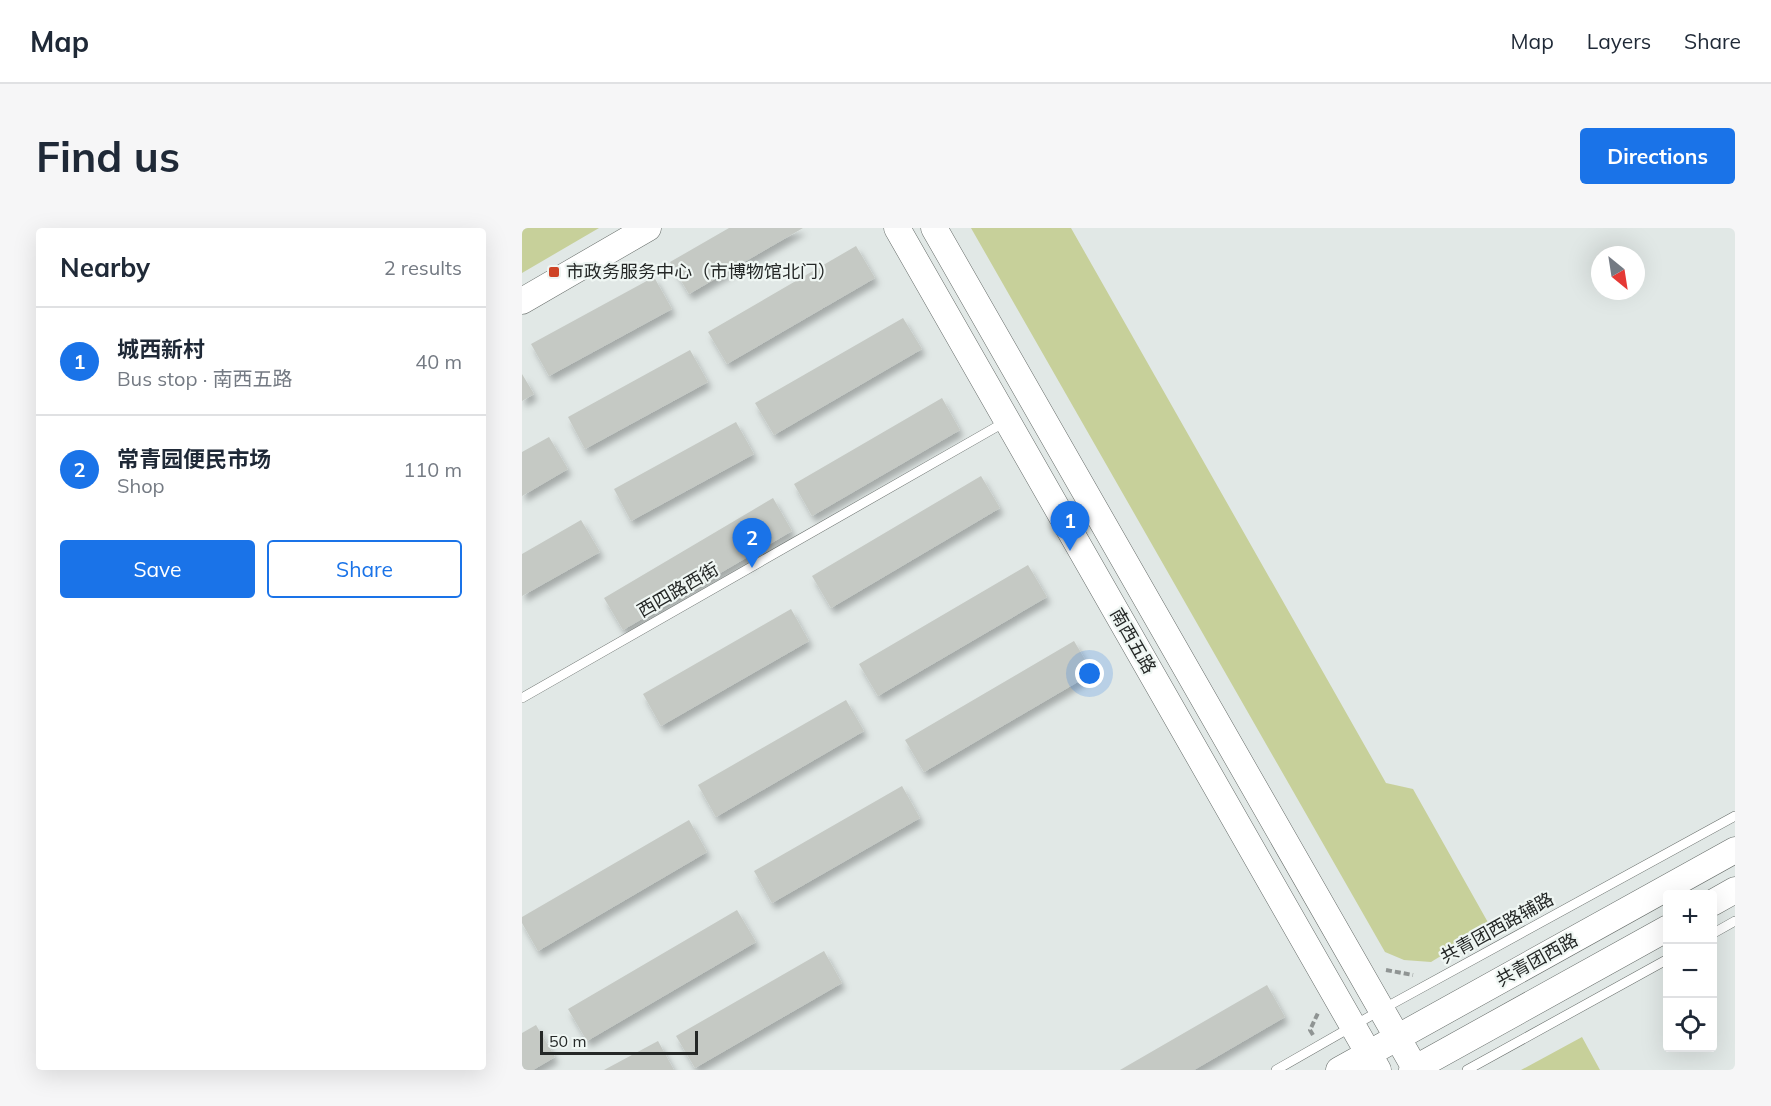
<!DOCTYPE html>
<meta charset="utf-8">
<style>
:root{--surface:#fff;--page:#f6f6f7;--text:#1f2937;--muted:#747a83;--line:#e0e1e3;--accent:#1a73e8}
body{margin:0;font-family:Mulish,"Noto Sans SC",sans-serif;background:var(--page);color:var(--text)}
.controls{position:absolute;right:18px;bottom:18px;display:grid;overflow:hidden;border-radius:6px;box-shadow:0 6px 24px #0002}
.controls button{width:54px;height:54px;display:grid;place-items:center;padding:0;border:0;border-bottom:2px solid var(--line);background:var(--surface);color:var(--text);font:30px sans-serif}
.compass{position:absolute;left:1069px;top:18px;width:54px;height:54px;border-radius:50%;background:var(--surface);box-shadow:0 6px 24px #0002;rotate:150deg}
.scale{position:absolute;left:18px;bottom:15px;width:158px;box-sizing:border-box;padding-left:6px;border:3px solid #252827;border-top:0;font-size:16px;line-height:21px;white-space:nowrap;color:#252827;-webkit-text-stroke:4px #eff6f3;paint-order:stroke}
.you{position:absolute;left:568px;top:446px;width:21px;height:21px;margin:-15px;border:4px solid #fff;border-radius:50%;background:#1a73e8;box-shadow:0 0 0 9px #1a73e833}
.badge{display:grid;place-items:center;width:39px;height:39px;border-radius:50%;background:var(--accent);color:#fff;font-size:20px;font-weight:700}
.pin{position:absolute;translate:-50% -50px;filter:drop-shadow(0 2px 3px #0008)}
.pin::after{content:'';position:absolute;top:32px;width:21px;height:18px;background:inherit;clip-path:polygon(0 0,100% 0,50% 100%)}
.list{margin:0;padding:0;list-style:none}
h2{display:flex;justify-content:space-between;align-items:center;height:78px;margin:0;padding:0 24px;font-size:26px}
h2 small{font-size:20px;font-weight:400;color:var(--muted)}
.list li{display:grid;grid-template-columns:39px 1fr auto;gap:18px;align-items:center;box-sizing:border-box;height:108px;padding:0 24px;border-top:2px solid var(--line)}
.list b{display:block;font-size:22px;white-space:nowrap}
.list p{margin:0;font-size:20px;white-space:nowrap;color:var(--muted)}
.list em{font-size:20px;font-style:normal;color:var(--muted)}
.actions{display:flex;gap:12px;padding:18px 24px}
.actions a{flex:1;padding:14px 0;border:2px solid var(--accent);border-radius:6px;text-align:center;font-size:21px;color:var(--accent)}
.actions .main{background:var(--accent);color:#fff}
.icon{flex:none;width:33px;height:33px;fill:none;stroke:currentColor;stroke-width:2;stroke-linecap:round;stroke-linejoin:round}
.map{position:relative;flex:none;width:1213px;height:842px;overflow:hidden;border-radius:6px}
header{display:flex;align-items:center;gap:36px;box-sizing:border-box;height:84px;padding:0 30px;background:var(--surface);border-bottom:2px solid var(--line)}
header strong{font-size:28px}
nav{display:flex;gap:33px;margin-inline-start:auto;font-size:21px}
.intro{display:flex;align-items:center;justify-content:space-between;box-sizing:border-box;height:144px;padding:0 36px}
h1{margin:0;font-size:42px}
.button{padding:15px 27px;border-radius:6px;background:var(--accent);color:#fff;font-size:21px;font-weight:700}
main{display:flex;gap:36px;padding:0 36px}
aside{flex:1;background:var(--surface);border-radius:6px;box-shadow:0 6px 24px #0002}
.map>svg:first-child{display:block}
.green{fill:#c7d09a}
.building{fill:#c5c9c4;filter:url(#shadow)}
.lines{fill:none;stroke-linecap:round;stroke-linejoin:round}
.lane-casing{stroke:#666c69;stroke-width:10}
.secondary-casing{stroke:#666c69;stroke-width:27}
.path{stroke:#8f9493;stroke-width:4;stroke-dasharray:6 3;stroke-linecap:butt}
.lane{stroke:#fff;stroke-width:9}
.secondary{stroke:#fff;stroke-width:26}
.poi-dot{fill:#ce4426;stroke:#eff6f3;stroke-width:2}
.labels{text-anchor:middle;stroke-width:4.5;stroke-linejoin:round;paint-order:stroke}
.poi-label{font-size:18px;fill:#252827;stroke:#eff6f3;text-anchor:start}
.street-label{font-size:18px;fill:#252827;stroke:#eff6f3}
</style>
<header>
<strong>Map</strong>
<nav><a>Map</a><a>Layers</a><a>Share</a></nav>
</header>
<div class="intro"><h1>Find us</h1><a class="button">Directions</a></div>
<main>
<aside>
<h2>Nearby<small>2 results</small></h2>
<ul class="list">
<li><span class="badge">1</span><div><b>城西新村</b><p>Bus stop · 南西五路</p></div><em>40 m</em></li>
<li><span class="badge">2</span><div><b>常青园便民市场</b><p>Shop</p></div><em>110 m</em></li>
</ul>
<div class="actions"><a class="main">Save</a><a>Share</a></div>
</aside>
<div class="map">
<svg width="1213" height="842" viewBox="0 0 1213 842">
<defs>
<filter id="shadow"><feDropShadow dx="3.5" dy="6" stdDeviation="3" flood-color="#0004"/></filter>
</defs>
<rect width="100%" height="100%" fill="#e1e8e6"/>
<path class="green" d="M0,0H77L0,45Z
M449,0H549L864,555L891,561L968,698L909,734L882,732L863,724Z
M1060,809L1078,842H999Z"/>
<path class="building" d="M207,0H281L167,66L148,34Z
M334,18L353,50L205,136L186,104Z
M132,49L150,81L27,148L9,116Z
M381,90L400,121L252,207L233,175Z
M168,122L186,154L63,221L46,189Z
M0,146L12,166L0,173Z
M420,170L438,202L290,288L272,256Z
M214,194L232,226L109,293L92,261Z
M27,209L46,241L0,268V224Z
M459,248L478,280L309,380L290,348Z
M251,270L270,303L101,402L82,370Z
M59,292L78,324L0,368V326Z
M506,337L525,369L356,468L337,436Z
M269,381L287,413L139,498L121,466Z
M552,413L571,445L402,544L383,512Z
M324,472L342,503L194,589L176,557Z
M380,558L398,590L250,675L232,643Z
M167,592L185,624L16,723L0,695V689Z
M215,682L234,714L65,813L46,781Z
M302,723L320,755L173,840L154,808Z
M745,757L763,789L672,842H598Z
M14,797L33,829L11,842H0V805Z
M136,813L152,842H82Z"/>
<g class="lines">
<g class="lane-casing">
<path id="lane" d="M0,470L483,194
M1190,706L1213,693
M754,842L859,782L1213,588
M945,842L1146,731"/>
</g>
<g class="secondary-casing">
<path id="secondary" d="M375,0L856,842
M412,0L894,842
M0,73L126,0
M1190,675L1213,662
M817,842L1213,622
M890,842L1146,700"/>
</g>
<path class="path" d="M864,742L891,747
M791,807L788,802L796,785"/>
<use href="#lane" class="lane"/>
<use href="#secondary" class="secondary"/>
</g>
<rect class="poi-dot" x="26" y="38" width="12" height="12" rx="3"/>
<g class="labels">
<g class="poi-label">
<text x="44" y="50">市政务服务中心（市博物馆北门）</text>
</g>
<g class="street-label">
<text transform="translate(156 362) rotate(-30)" y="6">西四路西街</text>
<text transform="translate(611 413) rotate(60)" y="6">南西五路</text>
<text transform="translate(975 700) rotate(-29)" y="6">共青团西路辅路</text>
<text transform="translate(1015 732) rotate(-29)" y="6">共青团西路</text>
</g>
</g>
</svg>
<div class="controls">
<button>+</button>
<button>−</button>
<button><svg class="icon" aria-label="locate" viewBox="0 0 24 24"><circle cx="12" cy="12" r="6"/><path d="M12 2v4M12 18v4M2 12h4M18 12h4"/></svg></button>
</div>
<svg class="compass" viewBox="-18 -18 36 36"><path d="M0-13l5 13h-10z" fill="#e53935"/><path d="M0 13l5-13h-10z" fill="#747a83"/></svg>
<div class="scale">50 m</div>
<div class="you"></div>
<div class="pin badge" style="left:548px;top:323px">1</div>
<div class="pin badge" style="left:230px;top:340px">2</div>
</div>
</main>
